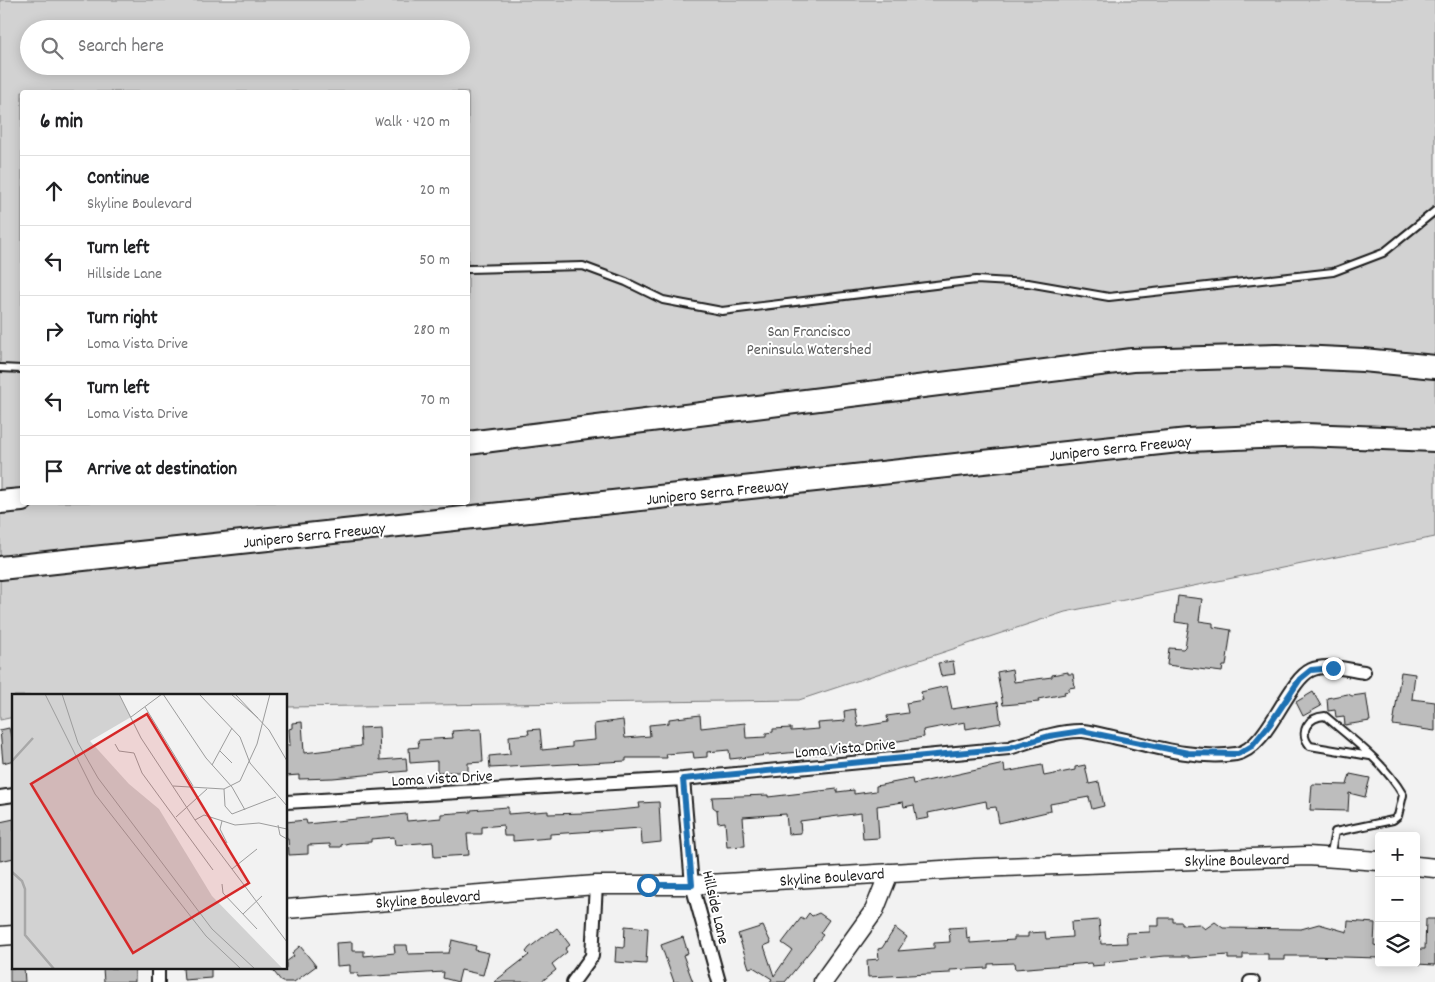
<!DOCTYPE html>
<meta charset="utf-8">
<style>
:root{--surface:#fff;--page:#f2f2f2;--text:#202124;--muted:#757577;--line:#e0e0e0}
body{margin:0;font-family:Dekko,sans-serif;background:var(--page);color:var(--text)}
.controls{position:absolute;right:15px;bottom:15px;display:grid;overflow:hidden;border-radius:5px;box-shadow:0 2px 12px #0003}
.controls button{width:45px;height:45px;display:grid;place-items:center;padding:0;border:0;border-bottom:1px solid var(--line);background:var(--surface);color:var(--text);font:25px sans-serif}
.stop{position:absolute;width:15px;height:15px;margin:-11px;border:4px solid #1f6fb2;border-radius:50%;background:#fff}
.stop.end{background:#1f6fb2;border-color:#fff;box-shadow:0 1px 5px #0008}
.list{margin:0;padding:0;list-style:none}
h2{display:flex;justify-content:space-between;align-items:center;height:65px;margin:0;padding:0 20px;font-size:21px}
h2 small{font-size:16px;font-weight:400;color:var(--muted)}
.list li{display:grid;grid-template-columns:32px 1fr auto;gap:15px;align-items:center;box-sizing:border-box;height:70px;padding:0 20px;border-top:1px solid var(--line)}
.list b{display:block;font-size:19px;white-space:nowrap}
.list p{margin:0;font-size:16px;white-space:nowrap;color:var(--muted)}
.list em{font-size:16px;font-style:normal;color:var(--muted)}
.icon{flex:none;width:28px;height:28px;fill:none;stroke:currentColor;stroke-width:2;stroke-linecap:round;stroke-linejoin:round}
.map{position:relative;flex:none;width:1435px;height:982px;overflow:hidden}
.search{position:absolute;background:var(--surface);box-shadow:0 2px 12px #0003;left:20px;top:20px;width:450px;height:55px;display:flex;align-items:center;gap:12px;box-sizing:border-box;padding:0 18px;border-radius:28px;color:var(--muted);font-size:19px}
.panel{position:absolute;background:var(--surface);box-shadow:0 2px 12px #0003;left:20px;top:90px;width:450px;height:415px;border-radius:5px}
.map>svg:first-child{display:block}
.green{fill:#d2d2d2;stroke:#777;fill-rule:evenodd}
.building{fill:#bdbdbd;stroke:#1c1c1c}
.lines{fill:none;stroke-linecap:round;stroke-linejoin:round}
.lane-casing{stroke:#1c1c1c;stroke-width:10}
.street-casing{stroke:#1c1c1c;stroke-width:16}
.secondary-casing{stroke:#1c1c1c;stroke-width:21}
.highway-casing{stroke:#1c1c1c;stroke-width:26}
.lane{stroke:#fff;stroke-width:6}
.street{stroke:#fff;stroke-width:12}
.secondary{stroke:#fff;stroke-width:18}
.highway{stroke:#fff;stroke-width:22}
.route{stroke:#1f6fb2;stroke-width:6}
.labels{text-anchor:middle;stroke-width:4;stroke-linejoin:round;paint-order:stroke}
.park-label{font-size:16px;fill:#5c5c5c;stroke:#fff}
.street-label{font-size:16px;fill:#1c1c1c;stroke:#fff}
.inset-river{fill:none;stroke:#a8a8a8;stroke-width:2.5}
.inset-road{fill:none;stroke:#9c9c9c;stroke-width:1}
.view{fill:#d62828;fill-opacity:0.15;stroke:#d62828;stroke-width:2.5}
.inset-edge{fill:none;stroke:#1c1c1c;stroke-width:2.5}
</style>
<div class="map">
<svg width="1435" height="982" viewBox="0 0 1435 982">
<rect width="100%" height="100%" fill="#f2f2f2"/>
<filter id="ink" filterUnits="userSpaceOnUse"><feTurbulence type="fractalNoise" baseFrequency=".02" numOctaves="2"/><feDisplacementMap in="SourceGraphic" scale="10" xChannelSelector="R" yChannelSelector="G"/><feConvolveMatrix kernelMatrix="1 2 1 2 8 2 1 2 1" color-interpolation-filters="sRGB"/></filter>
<g filter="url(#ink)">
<path class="green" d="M0,0H1435V537L1065,612L799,700L286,707V696H14V717L0,720ZM29,29H461V66H29ZM22,92H468V502H22Z"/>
<path class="building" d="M1178,596L1202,599L1199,621L1213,623V627L1231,630L1226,666H1223L1222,672L1167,665L1169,648L1183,649L1185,647L1189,624L1175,622Z
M953,661L955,674L941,676L938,663Z
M1012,669L1014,682L1052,677V675L1068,672V674H1073L1075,687L1069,688V691L1064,692L1065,694L1038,699L1039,702L1003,705L997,672Z
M1401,672L1415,674L1412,699L1435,702V731L1393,725Z
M947,686L952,709L998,702L1001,723L966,729L965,722L923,730L924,737L879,744V749L869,751L868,744L842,748V752L807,755V751L730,759L729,750L707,752V757L694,758L693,752L666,754L667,758H626V761L490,768L489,756L510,754L509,736L529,734L528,730L540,729L542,750L572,747V742L595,740L594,724L623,720L625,738L650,736L649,725L669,723V719L700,715L701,728L745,723L746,738L766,737V733L773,732V729L791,728V731L819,729L818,723L845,721L844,711L855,709L858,727L888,722L887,716L908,713L906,703L923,700L921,692Z
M1313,692L1321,706L1303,716L1296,702Z
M1348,694L1352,696L1366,694L1370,721L1345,725L1344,716L1336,717L1335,710L1328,711L1327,698Z
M302,722L304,753L361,746L360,728L379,727L380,760L406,758L407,771L333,778L299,779V775L286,776V745H290L289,729L292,728V723Z
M9,728L11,736H14V760L3,763L0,730Z
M481,729L483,762L468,763V772H437V761L410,763L409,748L419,747L418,740L453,738L452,731Z
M1004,764L1005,772L1042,765L1044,776L1075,770V767L1085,765L1089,784L1099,782L1104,806L1092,809L1089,797L1050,804L1051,811L999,823L996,807L987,808L986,801L928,813L929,818L917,820L914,805L904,807L903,802L877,806L879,838L863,839L861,813L800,821L801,833L788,834L786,814L743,817L745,846L727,847L725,822L718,823L717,810L713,807L712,797L768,795V797L837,789V792L854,790V794L876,791V786L912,779L913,784Z
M1350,774L1370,778L1365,797L1349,793L1348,811L1310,810L1312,784L1347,785Z
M659,802L661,842L642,844L641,828L550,834V838L513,841V836H504L503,825L482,827V834H467L469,855L434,857L433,842L395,845L394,837L371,839V842L349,843L341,845V847H330V844L308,845V854L289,855L288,839H286V822L306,820L307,824L406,814L407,821L441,818V814L471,812V810L508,807V814L548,811V814L584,813L640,808L639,803Z
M14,819V858L0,861V822Z
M809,913L812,916L819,913L829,920L820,933L823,935L785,982H770L772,979L753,967L749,968L738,934L763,926L771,943L764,946L774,976L792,950L782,943L801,918L804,920Z
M1159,918H1173V922H1182V925L1199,924L1205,929L1215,922L1223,928L1301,929L1319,924L1347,932L1348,921L1375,923L1374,945L1379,946V958L1308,956H1285V960H1268V954H1243V959H1228V955L1189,958V956H1165L1104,962V965L1092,966L1091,963L1015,969L1014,963L988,964V968L950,970V973L868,977L867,960L879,959L878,949L882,948L895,928L907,937L898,951L934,948V943L950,942L949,928L966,927L967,939L970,938V943L1014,940V937H1028V933L1045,932L1046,939L1072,937L1071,922L1099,920L1101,944L1127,943L1126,933L1150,932V926H1159Z
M1426,919H1435V965L1416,964V949H1425Z
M625,926L648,928L646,964L615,962L616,947L624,948Z
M557,928L570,945L565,949L567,952L552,964L556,970L541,982H494L529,955L526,952L529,948L551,931L552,932Z
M683,937L688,953L683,955L693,982H674L661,945Z
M452,940L476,946L475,950L489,953L483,975L461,970L458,982L443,978L444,972L358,977L357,973H350V965L337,966L336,943L352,942V951H364V956L395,953L394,945H407L408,954L449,953Z
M300,946L316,966L294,982H282L271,968H286V962L294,956L292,953Z
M10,968H24L25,982H10Z
M103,968H135V982H104Z
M183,968H211V978L184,980Z"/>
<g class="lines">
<g class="lane-casing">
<path id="lane" d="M468,269L583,266L626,282L663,300L722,311L976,280L1028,283L1109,297L1333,272L1383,253L1435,211
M0,368L22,369
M1330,857L1335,832L1393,820L1398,816L1403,795C1384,762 1353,740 1325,716C1308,717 1298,732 1310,746L1370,756"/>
</g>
<g class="street-casing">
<path id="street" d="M683,779L692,885L719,982
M0,797L14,795
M286,802L683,779L1009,748C1031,741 1059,730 1083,731C1092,732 1103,735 1113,737C1152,746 1195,760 1236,754C1268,749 1287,681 1311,670C1326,663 1349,670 1364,672
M158,968V982
M573,982L592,956L596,885
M1250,982H1253"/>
</g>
<g class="secondary-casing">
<path id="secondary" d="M1416,866L1435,868
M286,909L596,885H692L975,868L1308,856L1379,861
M0,936L14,935
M823,982L874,911L889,873"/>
</g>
<g class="highway-casing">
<path id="highway" d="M468,443L1132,360L1277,356L1363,360L1435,367
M0,502L22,500
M0,568L1188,440L1305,435L1435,440"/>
</g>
<use href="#lane" class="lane"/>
<use href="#street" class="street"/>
<use href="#secondary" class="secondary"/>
<use href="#highway" class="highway"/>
</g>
</g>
<g class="lines" filter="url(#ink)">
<path class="route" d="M648,885H692L683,779L1009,748L1049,736L1082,731L1188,753L1238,754L1252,746L1270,724L1300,679L1311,670L1333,668"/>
</g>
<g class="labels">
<g class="park-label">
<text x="809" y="336">San Francisco<tspan x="809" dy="18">Peninsula Watershed</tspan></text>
</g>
<g class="street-label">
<text transform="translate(1120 447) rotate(-6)" y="6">Junipero Serra Freeway</text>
<text transform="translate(717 491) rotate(-6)" y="6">Junipero Serra Freeway</text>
<text transform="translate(314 534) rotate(-6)" y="6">Junipero Serra Freeway</text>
<text transform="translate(845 747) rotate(-5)" y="6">Loma Vista Drive</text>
<text transform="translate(442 777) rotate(-3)" y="6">Loma Vista Drive</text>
<text transform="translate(1237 859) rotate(-1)" y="6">Skyline Boulevard</text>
<text transform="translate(832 876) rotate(-4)" y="6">Skyline Boulevard</text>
<text transform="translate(428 898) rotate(-4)" y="6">Skyline Boulevard</text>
<text transform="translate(717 907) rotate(77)" y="6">Hillside Lane</text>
</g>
</g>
<g transform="translate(12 694)">
<rect width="275" height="275" fill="#f2f2f2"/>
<path d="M0,0H107L119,23L78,47L117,90L147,115L200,202L271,275H0Z" fill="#d2d2d2"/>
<path class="inset-river" d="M0,67L21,44M0,178L10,187L13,195V241L42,275"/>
<path class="inset-road" d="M33,0L83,100L194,242L229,275M50,0L66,49L86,84L200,235L243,275M107,0L129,44L183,126L275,248M151,0L194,64L220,93L233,116M187,0L228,43L238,69L275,112M219,0L246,24M223,0L257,36L275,67M133,13L181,92M119,23L150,0M103,50L107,57L122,59L130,79L201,176M208,57L220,69M200,71L220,34M161,92L212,95L228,87L245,50L258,0M212,95L213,112L220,120L264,103M164,123L195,95M183,126L192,121L223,131L247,129L275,135M210,127L208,135L215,149M266,131L268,141L275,145M220,175L245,155M210,190L211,199L245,235M231,220L250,202"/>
<path class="view" d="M135,20L237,189L121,259L19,90Z"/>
<rect width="275" height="275" class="inset-edge"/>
</g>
</svg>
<div class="controls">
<button>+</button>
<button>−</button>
<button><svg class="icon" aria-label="layers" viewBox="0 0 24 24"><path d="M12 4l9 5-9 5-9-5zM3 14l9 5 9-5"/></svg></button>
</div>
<div class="stop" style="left:648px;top:885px"></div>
<div class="stop end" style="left:1333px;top:668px"></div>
<div class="search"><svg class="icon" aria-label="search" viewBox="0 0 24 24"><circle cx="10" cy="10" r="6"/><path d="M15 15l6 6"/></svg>Search here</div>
<section class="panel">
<h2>6 min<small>Walk · 420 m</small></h2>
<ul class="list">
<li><svg class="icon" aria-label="ahead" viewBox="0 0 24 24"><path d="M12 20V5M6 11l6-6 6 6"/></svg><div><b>Continue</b><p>Skyline Boulevard</p></div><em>20 m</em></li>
<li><svg class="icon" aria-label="left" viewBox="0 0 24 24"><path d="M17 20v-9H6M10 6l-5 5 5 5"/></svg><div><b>Turn left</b><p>Hillside Lane</p></div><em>50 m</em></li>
<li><svg class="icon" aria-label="right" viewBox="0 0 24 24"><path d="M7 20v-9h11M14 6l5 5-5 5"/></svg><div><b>Turn right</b><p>Loma Vista Drive</p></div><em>280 m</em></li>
<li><svg class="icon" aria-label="left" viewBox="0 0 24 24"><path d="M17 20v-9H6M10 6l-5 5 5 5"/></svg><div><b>Turn left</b><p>Loma Vista Drive</p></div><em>70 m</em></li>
<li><svg class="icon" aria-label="arrive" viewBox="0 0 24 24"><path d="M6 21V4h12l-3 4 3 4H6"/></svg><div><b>Arrive at destination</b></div></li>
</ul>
</section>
</div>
